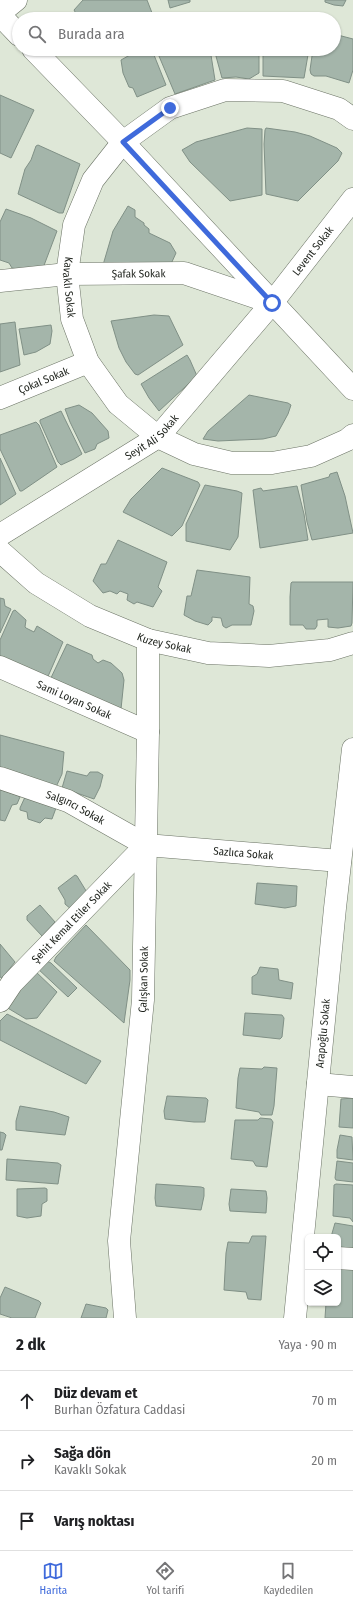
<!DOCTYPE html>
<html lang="tr">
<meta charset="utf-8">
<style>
:root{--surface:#fff;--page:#f6f6f6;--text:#202124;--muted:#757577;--line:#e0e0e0;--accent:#3f6adb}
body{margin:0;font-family:"Fira Sans Condensed",sans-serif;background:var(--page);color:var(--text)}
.controls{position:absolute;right:12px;bottom:12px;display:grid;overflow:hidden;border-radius:6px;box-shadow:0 1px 3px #0004}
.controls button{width:36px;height:36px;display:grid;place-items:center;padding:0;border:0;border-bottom:1px solid var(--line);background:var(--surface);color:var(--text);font:20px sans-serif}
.stop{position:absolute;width:12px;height:12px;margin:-9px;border:3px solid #3f6adb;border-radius:50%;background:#fff}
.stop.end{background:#3f6adb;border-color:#fff;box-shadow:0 1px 4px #0008}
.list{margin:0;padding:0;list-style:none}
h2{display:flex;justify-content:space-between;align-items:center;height:52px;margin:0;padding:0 16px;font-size:17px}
h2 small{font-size:13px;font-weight:400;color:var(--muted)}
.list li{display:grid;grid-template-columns:26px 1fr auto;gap:12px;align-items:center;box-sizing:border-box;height:60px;padding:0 16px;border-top:1px solid var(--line)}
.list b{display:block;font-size:15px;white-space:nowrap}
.list p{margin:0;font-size:13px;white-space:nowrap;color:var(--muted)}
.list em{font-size:13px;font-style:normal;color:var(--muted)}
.icon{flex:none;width:22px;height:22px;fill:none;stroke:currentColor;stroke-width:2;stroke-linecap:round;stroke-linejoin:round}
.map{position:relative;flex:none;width:353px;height:1318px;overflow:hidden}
.search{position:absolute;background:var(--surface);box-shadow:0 1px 3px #0004;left:12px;right:12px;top:12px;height:44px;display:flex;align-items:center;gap:10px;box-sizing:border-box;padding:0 14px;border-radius:22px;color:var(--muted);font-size:15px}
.sheet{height:232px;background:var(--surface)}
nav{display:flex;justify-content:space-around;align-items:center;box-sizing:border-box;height:56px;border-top:1px solid var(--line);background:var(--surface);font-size:11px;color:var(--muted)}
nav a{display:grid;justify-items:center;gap:2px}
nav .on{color:var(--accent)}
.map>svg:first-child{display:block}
.building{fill:#a4b5aa;stroke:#809086}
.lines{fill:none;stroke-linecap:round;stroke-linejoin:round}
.minor-casing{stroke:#6b7365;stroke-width:23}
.tertiary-casing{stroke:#6b7365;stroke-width:23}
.minor{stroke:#fff;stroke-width:22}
.tertiary{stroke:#fff;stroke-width:22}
.route{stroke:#3f6adb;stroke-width:5}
.labels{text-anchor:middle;stroke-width:4;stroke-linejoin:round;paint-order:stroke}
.street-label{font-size:11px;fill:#1e221c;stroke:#ebf4e4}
</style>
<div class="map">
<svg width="353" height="1318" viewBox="0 0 353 1318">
<rect width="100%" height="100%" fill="#dee7d7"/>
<path class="building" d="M83,0H147L154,18L79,19L74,10Z
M168,0H190V2L170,8Z
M325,0H346L343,6L334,5L325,2Z
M334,34L353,39V70L349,83L326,76H314L311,74L310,70L313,49H334Z
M156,49H210L215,80L175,94Z
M214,49H259V73L249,79L236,77L222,78Z
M263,49H309L304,78L263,76Z
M152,50L166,85L137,97L133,88L129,87L123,73L121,60L137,51L142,52Z
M0,95L34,110L11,158L0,153Z
M247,128L262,129V195L230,201L190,162L182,150L196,142Z
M266,128L295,132L310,136L337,148L342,153L338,161L298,201L266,194L264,144L265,130Z
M38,145L80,164L63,213H59L18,194L25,169L31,160L36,146Z
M128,206L135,210V217L144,223V225L149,229V233L170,243L176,253L171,264L103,265L113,231Z
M6,209L31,218L57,231L40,276L26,270L12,268L9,263L0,260V222Z
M154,315L169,316L183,345L138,375L135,374L126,362L119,348L111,321Z
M15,322L20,365L0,372V324Z
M51,325L52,331L50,344L36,352L24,355L19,329Z
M187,355L190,360L197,376L159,411L149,398L141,384Z
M249,395L288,403L291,405L288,414L276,436L263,439L218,441L203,439L208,431Z
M79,405L92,413L108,431L109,438L97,444L95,449L85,453L70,422L65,409Z
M61,411L82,454L74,459L61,465L58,462L40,422V420Z
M36,422L39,425L57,467L22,491H20L0,449V435Z
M0,458L16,494L0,505Z
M162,468L198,482L200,485L182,526L172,536L123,512L131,499Z
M337,472L345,496L353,533L312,540L307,522L301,485L329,477L330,474Z
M205,485L237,491L242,493L238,537L230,550L186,541V524Z
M297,486L304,514L308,540L260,548L253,490L261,488L263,491Z
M118,540L167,562L158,587L162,591L153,607L137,602L134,604L127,600L128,594L120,591L117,594L110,591L103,593L93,581L101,564H106Z
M197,570L250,577L249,604L253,606L254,611L251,625H232L226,628L223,626L221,618L212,617V621L208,625L195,621L184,615L187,596H191Z
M292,582H353L352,623L351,626L338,628L328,627V619L317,620V626L315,629H306L303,625H290V597L291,583Z
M0,598L4,599L5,606L11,609L0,633Z
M15,610L26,620L25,627L26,628L34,632L37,626L63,642L46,681L0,661V640L13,611Z
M67,644L92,655L93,659L98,663L103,660L111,663L122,673L124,680L121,709L49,682Z
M0,735L64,752L62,774L56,787L0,770Z
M67,771L87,776L90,772H98L103,775L100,787L94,799L62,788Z
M0,789L17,795L20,797L17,804L12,805L5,821L0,820Z
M25,797L56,808L52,819L45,818L40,823L28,819L27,812L20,810V808Z
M75,875L77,876L88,894L72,910L65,904V900L58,888Z
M257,883L297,886L296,906L285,908L255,904Z
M40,905L55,922L42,936L27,920V916Z
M86,925L130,970V980L124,1023L54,961L56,957Z
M0,944L15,962L2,978L0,977Z
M45,960L51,963L77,988L68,997L37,968Z
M260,967L278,969L279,980L293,983L291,999L252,994V977L257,974Z
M35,971L57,992L37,1018L26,1019L6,1007Z
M245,1013L282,1015L284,1018L282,1037L280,1039L243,1035Z
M7,1014L101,1061L86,1084L0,1040V1021Z
M264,1067L277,1068L274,1106L272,1115H261L259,1112L236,1108L238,1078L240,1068L262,1069Z
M167,1096L206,1098L208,1100L205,1122H194L165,1119L164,1111Z
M353,1098V1128L339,1127L341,1099Z
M20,1106L54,1112L69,1117L65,1135L16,1130V1121Z
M260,1118L271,1119L273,1122L267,1167L256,1166L253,1161L231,1159L235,1120H258Z
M0,1132L4,1133L6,1135L2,1150H0Z
M340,1135L352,1137L353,1160L337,1158V1150Z
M7,1159L58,1163L61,1165L58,1184L6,1180Z
M337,1161L353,1163V1182L336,1180L335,1178Z
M156,1184L201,1187L204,1188V1196L201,1210L156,1206L155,1198Z
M336,1184L353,1185V1222L350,1218L333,1216L334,1185Z
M45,1188L47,1189V1201L42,1204L41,1216L27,1218L17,1216V1189Z
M231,1189L266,1191L267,1198L266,1213L230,1211L229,1204Z
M335,1223L353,1226V1249L338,1248V1237H331Z
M252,1236H266L261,1300L248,1299L246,1292L224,1290L226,1253L228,1242L249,1243Z
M338,1267L353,1268V1318H325L326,1303H338Z
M5,1287L39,1301L41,1303L35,1318H12L0,1314V1298Z
M86,1304L106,1308L108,1310L106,1318H81Z"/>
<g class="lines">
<g class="minor-casing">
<g id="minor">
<path d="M0,13L16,0"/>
<path d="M0,15L19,35"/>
<path d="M33,49L123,142L353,389"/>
<path id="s1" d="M353,119L339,109L283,91L225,90L170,108L123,142L93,180L74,225L67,274L72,319L88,362L118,404L158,437L194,454L232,463H272L311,456L347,440L353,435"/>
<path id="s2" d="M0,281L67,274L184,273L270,302"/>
<path id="s3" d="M0,398L88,362"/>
<path id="s4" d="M0,551L36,583L90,616L148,640L208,653L269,656L330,650L353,643"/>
<path id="s5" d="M0,667L148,732"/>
<path id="s6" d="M0,778L68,801L146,845L340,861"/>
<path id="s7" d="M0,1001L12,983L146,845"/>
<path d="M318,1084L353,1087"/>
<path d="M338,1258L353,1259"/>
<path id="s8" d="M125,1318L119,1241L143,1000L148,732V640"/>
<path id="s9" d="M295,1318L335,908L353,749"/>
</g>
</g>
<g class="tertiary-casing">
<g id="tertiary">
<path id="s10" d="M0,535L158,437L272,303L353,199"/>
</g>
</g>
<use href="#minor" class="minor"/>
<use href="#tertiary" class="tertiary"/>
</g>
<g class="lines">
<path class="route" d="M170,108L123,142L272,303"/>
</g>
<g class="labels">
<g class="street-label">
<text dy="4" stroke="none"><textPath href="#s10" startOffset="428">Levent Sokak</textPath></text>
<text dy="4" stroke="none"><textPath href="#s2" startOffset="139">Şafak Sokak</textPath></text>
<text dy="4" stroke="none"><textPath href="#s1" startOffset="410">Kavaklı Sokak</textPath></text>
<text dy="4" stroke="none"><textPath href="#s3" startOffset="47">Çokal Sokak</textPath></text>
<text dy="4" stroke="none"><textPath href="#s10" startOffset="181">Seyit Ali Sokak</textPath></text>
<text dy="4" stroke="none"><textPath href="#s4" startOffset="191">Kuzey Sokak</textPath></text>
<text dy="4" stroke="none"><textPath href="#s5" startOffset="81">Sami Loyan Sokak</textPath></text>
<text dy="4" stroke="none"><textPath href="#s6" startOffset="81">Salgıncı Sokak</textPath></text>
<text dy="4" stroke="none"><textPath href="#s6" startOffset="259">Sazlıca Sokak</textPath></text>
<text dy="4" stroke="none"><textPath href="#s7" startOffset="107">Şehit Kemal Etiler Sokak</textPath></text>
<text dy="4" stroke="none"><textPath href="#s8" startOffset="340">Çalışkan Sokak</textPath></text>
<text dy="4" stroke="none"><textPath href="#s9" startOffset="286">Arapoğlu Sokak</textPath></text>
</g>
</g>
</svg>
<div class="controls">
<button><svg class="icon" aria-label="locate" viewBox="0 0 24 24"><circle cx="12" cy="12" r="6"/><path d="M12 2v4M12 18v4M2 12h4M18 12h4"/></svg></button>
<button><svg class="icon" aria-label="layers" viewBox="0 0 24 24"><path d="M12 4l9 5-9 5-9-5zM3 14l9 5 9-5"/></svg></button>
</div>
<div class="stop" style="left:272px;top:303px"></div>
<div class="stop end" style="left:170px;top:108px"></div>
<div class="search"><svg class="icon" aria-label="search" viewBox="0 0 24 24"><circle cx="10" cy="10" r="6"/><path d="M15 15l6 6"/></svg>Burada ara</div>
</div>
<section class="sheet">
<h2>2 dk<small>Yaya · 90 m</small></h2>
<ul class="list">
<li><svg class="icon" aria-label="ahead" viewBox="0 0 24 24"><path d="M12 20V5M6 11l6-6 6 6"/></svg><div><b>Düz devam et</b><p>Burhan Özfatura Caddasi</p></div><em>70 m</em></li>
<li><svg class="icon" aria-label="right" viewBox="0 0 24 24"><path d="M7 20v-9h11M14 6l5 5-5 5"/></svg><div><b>Sağa dön</b><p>Kavaklı Sokak</p></div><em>20 m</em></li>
<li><svg class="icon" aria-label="arrive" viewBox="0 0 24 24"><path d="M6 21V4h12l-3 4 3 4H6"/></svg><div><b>Varış noktası</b></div></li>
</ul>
</section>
<nav>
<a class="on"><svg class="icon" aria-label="map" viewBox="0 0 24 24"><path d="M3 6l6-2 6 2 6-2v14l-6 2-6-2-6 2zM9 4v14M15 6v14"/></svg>Harita</a>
<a><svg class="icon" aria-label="directions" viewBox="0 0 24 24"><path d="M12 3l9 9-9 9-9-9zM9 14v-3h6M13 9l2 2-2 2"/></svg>Yol tarifi</a>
<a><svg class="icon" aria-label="saved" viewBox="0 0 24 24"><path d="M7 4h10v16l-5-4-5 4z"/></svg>Kaydedilen</a>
</nav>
